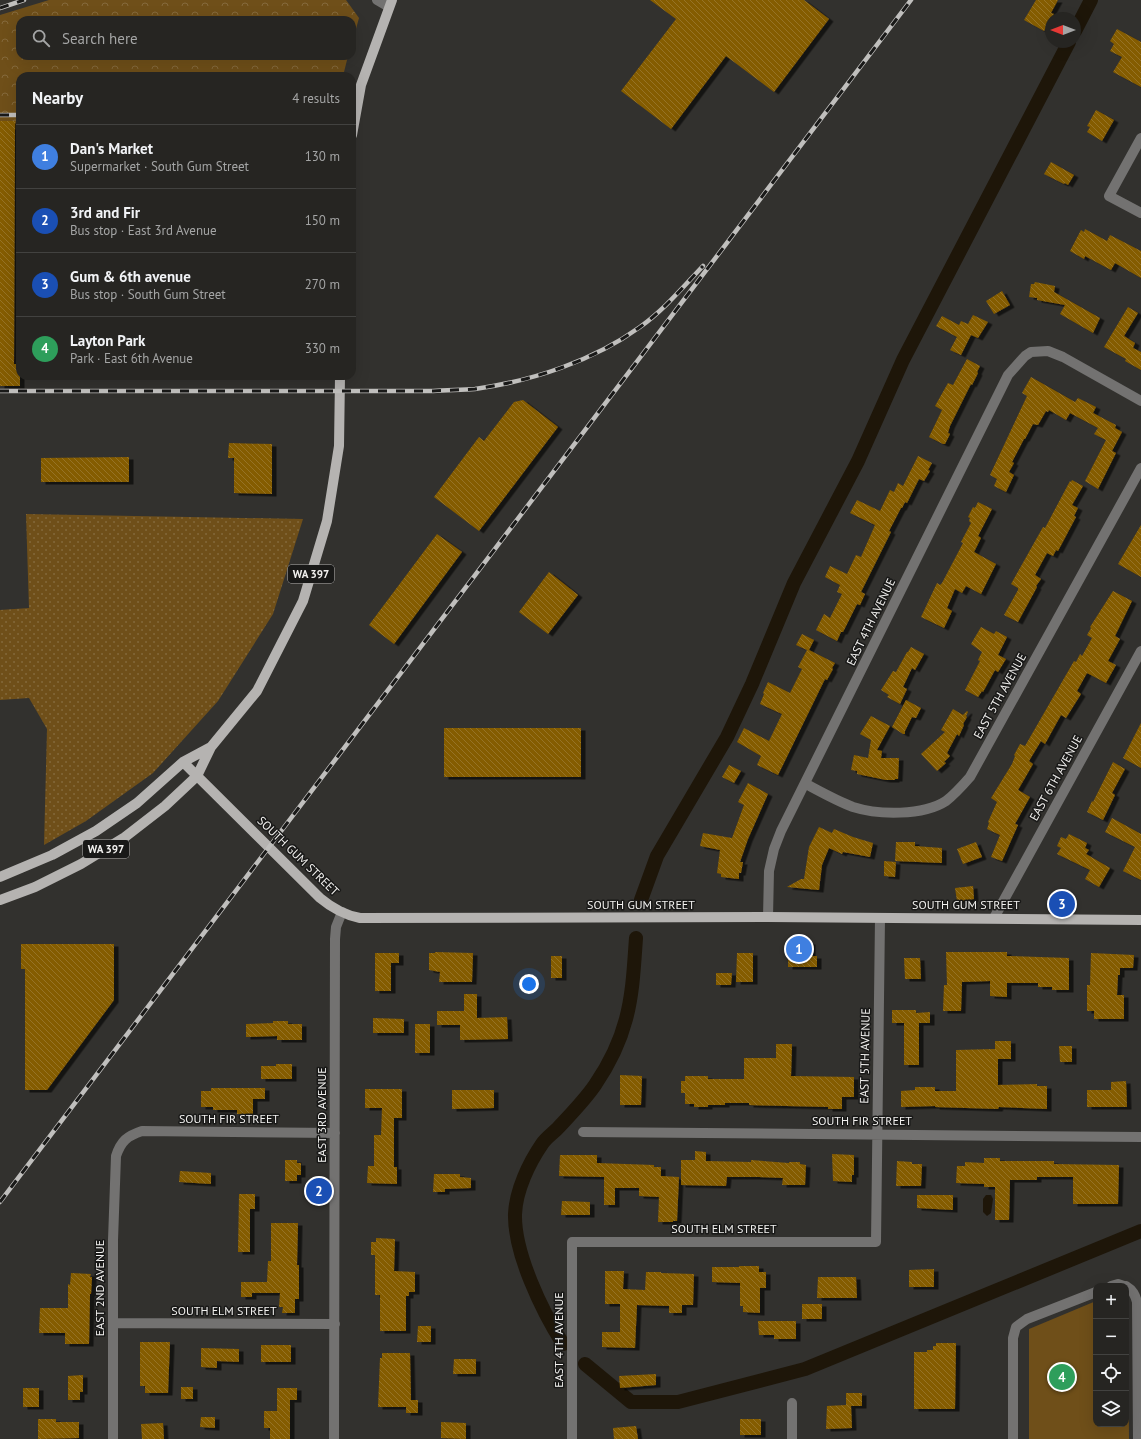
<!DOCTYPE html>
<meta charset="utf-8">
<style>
:root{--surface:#262522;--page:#2e2d2a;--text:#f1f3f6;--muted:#a4a5a5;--line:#424240;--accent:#d93025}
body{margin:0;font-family:"PT Sans",sans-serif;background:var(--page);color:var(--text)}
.controls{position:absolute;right:12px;bottom:12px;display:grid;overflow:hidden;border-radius:8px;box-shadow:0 4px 16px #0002}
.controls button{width:36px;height:36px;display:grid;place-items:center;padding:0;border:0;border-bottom:1px solid var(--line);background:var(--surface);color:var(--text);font:20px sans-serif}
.compass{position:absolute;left:1045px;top:12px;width:36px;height:36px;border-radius:50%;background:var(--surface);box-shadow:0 4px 16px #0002;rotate:270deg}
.you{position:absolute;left:529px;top:984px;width:14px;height:14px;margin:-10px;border:3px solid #fff;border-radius:50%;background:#1a73e8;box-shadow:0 0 0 6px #1a73e833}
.badge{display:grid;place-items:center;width:26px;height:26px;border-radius:50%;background:var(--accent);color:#fff;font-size:13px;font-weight:700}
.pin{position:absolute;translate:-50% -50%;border:2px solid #fff;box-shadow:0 1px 4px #0006}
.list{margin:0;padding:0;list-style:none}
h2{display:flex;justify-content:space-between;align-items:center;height:52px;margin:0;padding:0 16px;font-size:17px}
h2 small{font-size:13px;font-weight:400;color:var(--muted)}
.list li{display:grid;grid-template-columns:26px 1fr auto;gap:12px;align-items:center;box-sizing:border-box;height:64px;padding:0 16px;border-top:1px solid var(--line)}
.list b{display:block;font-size:15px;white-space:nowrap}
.list p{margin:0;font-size:13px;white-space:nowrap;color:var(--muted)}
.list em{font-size:13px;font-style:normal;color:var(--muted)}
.icon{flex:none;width:22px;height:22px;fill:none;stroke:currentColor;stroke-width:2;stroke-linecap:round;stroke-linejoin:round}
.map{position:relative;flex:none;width:1141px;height:1439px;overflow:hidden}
.search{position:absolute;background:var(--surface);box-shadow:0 4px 16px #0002;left:16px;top:16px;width:340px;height:44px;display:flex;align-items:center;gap:10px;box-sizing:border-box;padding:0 14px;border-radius:12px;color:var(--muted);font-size:15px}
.panel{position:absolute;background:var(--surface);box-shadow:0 4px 16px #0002;left:16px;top:72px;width:340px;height:308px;border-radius:12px}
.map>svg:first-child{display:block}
.grass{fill:url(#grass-dots)}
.forest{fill:url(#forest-crowns)}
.park{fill:#6f4f19}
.water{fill:#1e1609}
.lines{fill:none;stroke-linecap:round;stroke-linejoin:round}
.canal{stroke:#1e1609;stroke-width:14}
.building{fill:url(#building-back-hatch);filter:url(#shadow)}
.minor{stroke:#737271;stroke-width:10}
.major{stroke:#b5b3b1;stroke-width:10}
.rail-casing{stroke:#c0bfbd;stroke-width:4.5}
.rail{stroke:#191918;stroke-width:3;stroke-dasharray:9;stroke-linecap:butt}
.labels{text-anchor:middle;stroke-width:3;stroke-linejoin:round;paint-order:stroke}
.shield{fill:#191918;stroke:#b1b0ae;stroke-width:1}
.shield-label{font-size:11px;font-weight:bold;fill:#f2f1ef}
.street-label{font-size:12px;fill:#f2f1ef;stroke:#191918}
</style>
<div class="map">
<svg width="1141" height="1439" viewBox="0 0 1141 1439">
<defs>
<pattern id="grass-dots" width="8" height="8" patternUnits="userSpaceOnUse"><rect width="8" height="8" fill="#6f4f19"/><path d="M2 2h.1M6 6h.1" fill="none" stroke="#84693b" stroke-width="1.8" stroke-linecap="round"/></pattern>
<pattern id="forest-crowns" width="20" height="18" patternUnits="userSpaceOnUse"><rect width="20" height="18" fill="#6f4f19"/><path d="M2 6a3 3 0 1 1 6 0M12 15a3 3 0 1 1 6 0" fill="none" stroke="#84693b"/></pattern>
<pattern id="building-back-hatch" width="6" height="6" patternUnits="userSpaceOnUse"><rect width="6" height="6" fill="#845b03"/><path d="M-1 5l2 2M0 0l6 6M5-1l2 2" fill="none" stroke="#967328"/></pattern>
<filter id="shadow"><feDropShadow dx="4.5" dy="2.5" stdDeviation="0" flood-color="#0009"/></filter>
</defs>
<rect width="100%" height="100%" fill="#32312e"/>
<path class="grass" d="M26,514L303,519L273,614L218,701L153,773L86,821L44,845L47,729L29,698L0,700V610L29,608Z"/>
<path class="forest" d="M49,0H346L359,18L352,43V20H20V56H348L343,76H20V130L0,129V15Z"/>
<path class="park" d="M1126,1297L1128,1301L1129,1439H1029V1329L1096,1301V1424H1126Z"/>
<path class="water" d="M986,1195H991L993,1199L991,1213L987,1216L983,1212V1199Z"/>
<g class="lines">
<path class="canal" d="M1075,31L1091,0
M641,900L657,856L727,737L752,684L794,583L858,461L903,360L1069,42
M563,1344C542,1311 514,1253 515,1214C516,1190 529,1163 542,1144C546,1138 552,1134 557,1129C570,1115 584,1101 595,1085C608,1066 620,1042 626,1019C633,993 634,965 636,938
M585,1364L631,1402H678L805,1369L1141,1231"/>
</g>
<path class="building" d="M650,0H804L829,19L774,92L726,56L671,129L621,91L676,19Z
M1036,0H1058L1051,13L1054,14L1044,31L1024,20Z
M1117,29L1141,42V87L1113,72L1122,57L1110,51L1114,44L1110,41Z
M1096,110L1114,120L1102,141L1087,132L1090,127L1087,126Z
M0,121H15L14,364H20V386H0Z
M1051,162L1074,175L1068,185L1065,183L1064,184L1044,174Z
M1085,229L1107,241L1110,235L1141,251V278L1115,263L1111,270L1085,256L1084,259L1070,251L1081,230L1084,232Z
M1035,282L1055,286L1054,292L1100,318L1093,333L1060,314L1065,305L1037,300V298L1029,297L1031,284H1034Z
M1002,291L1010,305L994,314L986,301Z
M1128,307L1138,313L1124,336L1135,343L1133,348L1141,352V370L1125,361L1126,359L1104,347Z
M973,315L988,322L978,338L971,335L961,355L950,350L957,337L936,326L942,316L959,325L961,321L968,324Z
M967,359L980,366L977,372L978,373L972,385L971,384L950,426L948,433L950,434L945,444H943L929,437L942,410L935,406L948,383L953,385Z
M1031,377L1075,402L1078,398L1096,407L1093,413L1116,425L1115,428L1122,432L1112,451L1116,453L1098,489L1085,481L1106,440L1094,434L1098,428L1070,413L1066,420L1049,410L1048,412L1046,411L1038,425L1033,424L1025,439H1024L1012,462L1014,463L1009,472L1014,475L1006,492L994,486L997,479L990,475L1027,396L1022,393Z
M523,400L558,427L479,531L434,497L479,437L484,441L514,402Z
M229,443L272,444V494L234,493V458H228Z
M918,456L932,463L928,470L930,471L924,481L919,479L907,503L905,502L902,508H901L889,531L891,532L861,592L865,594L860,605L857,604L843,632H841L837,641L816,630L824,614L830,618L842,594L837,592L840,585L825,577L830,566L847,574L856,555L861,557L875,525L850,513L857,500L880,511L890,490L894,492L898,483L903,486Z
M129,457V482H41V458Z
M1072,480L1083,486L1072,505L1078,508L1074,516L1076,517L1058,551L1056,550L1053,556L1047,553L1035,575L1041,579L1036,586L1037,587L1018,622L1004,615L1018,590V588L1011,584L1043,527L1045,528L1070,481L1071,482Z
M978,502L992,509L978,536L981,538L974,552L996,564L981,594L966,586L962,593L955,589L947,608L952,611L944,628L921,617L937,583L940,585L942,583L963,543L961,542L971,523L969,521L970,518L968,517L973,507L975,508Z
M1141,525V577L1118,564Z
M437,534L462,552L394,644L369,625Z
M549,572L578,595L548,634L519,612Z
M1113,591L1132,601L1115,636L1120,639L1108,661L1116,665L1106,683L1087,673L1077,691L1081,694L1066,718L1061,715L1045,744L1041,741L1029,761L1033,764L1018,790L1030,797L1015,824L1018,825L1002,861L991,857L1000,835L987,829L989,823L988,822L997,802L991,798L1012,764L1015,756L1014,755L1020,744L1025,746L1074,661L1076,662L1080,654L1082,656L1092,638L1087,635L1091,628L1090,627Z
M981,627L994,634L996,631L1007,637L998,655L1006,659L998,672L995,670L983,692L982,691L978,697L965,690L980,661L978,660L982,652L971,644Z
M802,634L814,640L809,650L835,663L832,668L833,669L827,680L825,679L778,775L757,765L761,756L737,742L744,728L769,741L782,714L760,704L764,694L763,693L768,682L790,693L802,669L798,667L807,650L796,645Z
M911,647L924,654L915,670L912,668L903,687L907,689L900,704L887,697L889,695L881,690L893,671L896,672L907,652H908Z
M906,700L921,708L916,718L912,717L905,731V734H903L892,727Z
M953,709L963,715L967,711L968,712L966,716L967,717L963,724L964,725L959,736L957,734L947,753L950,756L944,762L946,763L937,771L921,754L945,732L941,730Z
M871,716L890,726L877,750L882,751L881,758H899L898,779H895V780H886L857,774V771L851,770L854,755L868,758L871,740L860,734Z
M1141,723V768L1123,758Z
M444,728H581V777H444Z
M1113,762L1125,769L1112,793L1115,795L1103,820L1087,812L1092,801L1093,802Z
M729,765L741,771L734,783L722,777Z
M748,783L768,794L748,839L740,862H743L741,873H739V879L721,877V874L717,873L720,850L700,846L703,833L732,838L744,805L738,802Z
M1112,818L1141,834V880L1123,871L1135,847L1105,832Z
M819,827L832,833L834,829L853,837L873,843L870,857L843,852L842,854L829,848L822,865L819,890L787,887L801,879H804L809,847Z
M1069,834L1087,843L1085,848L1089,850L1086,854L1110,868L1099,887L1085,879L1090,870L1057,854L1061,848L1057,846L1061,837L1066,839Z
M896,842H915V846L942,848V863L895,861Z
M976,842L982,857L963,864L957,849Z
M884,861L896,862L895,877L884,876Z
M973,886L974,899L957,901L955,888Z
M788,942H811V956H817V967H788Z
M21,944H114V1000L47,1090H25V969H21Z
M435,952L473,953L472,982H439L440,972L429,970V953H435Z
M946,952H1007V956L1069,958V990H1052V987H1038V983H1007V997L990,996V981L962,982L961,1011H943L944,985H947Z
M375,953H399V963H391V991H375Z
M737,953H753V982H736Z
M1091,953L1134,955L1133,968H1120V975H1118L1117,995H1124V1019H1094V1011H1087V985H1090Z
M551,956H562V978H551Z
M904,958H920L921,979H905Z
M716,973H732L731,985H716Z
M464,994H477V1018L507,1017L508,1039L460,1040V1025H437V1011H464Z
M892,1010H916V1013L930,1012V1023H919V1065H904V1023H892Z
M373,1018L404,1019V1033H373Z
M273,1021H288V1024H302V1040H277V1036L246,1037V1024L273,1023Z
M415,1024H430V1053H415Z
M995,1041H1011V1059H998V1085L1037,1084V1086H1047V1109L999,1107L998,1109L935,1107V1106L901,1107V1091L915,1090V1087H935V1091H956V1050L995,1049Z
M776,1044H792L791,1076L854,1077V1097H842V1109H828V1107L749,1105V1103H725V1105H708V1107H694V1104H685V1093H681V1081H685V1076H708V1079H744V1058H776Z
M1059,1046H1072V1062H1060Z
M276,1064H292V1079H261V1066H276Z
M620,1075L642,1076L641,1105H620Z
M1126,1081L1127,1107H1087V1090H1111V1082Z
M211,1088H265V1099H253V1114H237V1110H213V1107H201V1091H211Z
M365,1089H402V1118H394V1167H397V1184L367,1183L368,1166H374V1135H381L382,1108H365Z
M452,1090H494V1108L452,1109Z
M695,1151L706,1152V1161L751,1162V1160L789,1163V1162H800V1164L806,1165L805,1185H782L783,1178L759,1177H727L726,1186L681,1185V1160H695Z
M832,1154L854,1155V1175H852V1182L833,1181Z
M560,1155H597V1163L654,1165V1167H661V1176L679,1177L677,1221H673V1222H658L659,1197L639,1196V1188H615V1205H604V1177L559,1176Z
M984,1158H1000V1161H1054V1164L1119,1165L1118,1204H1073V1177H1037V1180H1010L1009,1220H995V1187H984V1184L956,1183L957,1166H965V1162L984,1163Z
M285,1160H297V1163H301V1175H297V1181H285Z
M897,1161L912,1162V1164H922L921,1186H896Z
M180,1171L211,1173V1184L179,1182Z
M434,1174H460V1177L471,1178V1188L445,1189V1192H433Z
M239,1194H255V1209H250V1252H238Z
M917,1195H953V1210L917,1208Z
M562,1201L590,1202V1215H561Z
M271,1223H298L297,1265H299V1299H295V1313H282L283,1307H279L280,1293H252V1297H241V1282H267L268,1261H271Z
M376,1238L395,1239L394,1271L415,1272V1292H409V1296H406V1331H380V1295H375V1255H371V1242H376Z
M739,1266H759V1272H766V1288H760V1313L743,1312V1306H740V1283L712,1282V1267H739Z
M934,1269V1287H909V1270Z
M605,1271H624L623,1289L645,1290L646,1272H661V1273L694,1274L693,1305H682V1313H669V1306L637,1305L635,1348L602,1347V1332H620V1304H605Z
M71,1273L91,1274L90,1277H92L91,1294H90L89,1344H65V1333H39L40,1308H68V1284L70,1285Z
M818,1277H856L857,1298H817Z
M802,1304H822V1319H802Z
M758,1321H796V1339H774V1335H759Z
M418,1326H431V1342H417Z
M140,1342H170L168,1393H145V1386H140Z
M936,1343H956L955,1409H914V1352H927V1350H933V1346H936Z
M261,1345H291V1362H261Z
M201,1348L239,1349V1362L217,1361V1368L201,1367Z
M382,1353H410L411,1400H418V1413H406V1407H378L380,1358H382Z
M454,1359H476V1374H453Z
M656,1374V1385L620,1388L619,1376Z
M83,1375V1392H80V1400H68V1376Z
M181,1387H193V1399H181Z
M23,1388H39V1407H23Z
M277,1388H297V1400H290V1439H270V1428H264V1411H277Z
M846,1393H862V1406H851L852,1428L826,1429L827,1406L846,1405Z
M201,1417H215V1428L200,1427Z
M38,1419H56V1422H79V1438L38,1439Z
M740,1419H761V1435H740Z
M441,1422L466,1423V1439L441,1438Z
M163,1423L164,1439H142L141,1424Z
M636,1426L638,1439H614L613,1428Z"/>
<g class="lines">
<path class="minor" d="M377,0L389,7
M1141,138L1109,196L1141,213
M806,784C821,792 837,801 853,807C878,815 923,816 946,801C955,794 963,785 970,777L1141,468
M768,917L769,871L774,849L781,831L1008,375L1025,356L1031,352L1048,351L1063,357L1141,401
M994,918L1141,651
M583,1132L1141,1137
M1111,1286L1118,1284L1124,1286
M1126,1286C1133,1290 1135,1295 1137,1302L1138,1439
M113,1323L335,1324
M113,1439V1240L116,1156C121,1141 127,1136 142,1131L335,1133
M334,1439L335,939L336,927L342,912
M572,1439V1242H876L880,918
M792,1439V1403
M1013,1439V1338L1016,1327L1027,1319L1096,1292"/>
<path class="major" d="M352,135L361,85L392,0
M183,762L320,898C332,908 344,915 360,918L768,917L1141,920
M0,877L52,855L96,831L137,803L183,762L211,747
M0,900L35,887L81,864L125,837L165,806L197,776L211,747L257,691L303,601L327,521L339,446L340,376"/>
<g class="rail-casing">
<path id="rail" d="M0,8L24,0
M0,115H20
M0,391H433C447,390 461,390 475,389C532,381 593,361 640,327C664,310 683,287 703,266
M0,1202L911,0"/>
</g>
<use href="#rail" class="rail"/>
</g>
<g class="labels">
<g class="shield">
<rect x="288" y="565" width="46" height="18" rx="3"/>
<rect x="83" y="840" width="46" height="18" rx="3"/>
</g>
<g class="shield-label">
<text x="311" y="578">WA 397</text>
<text x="106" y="853">WA 397</text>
</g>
<g class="street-label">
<text transform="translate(871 622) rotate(-64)" y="4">EAST 4TH AVENUE</text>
<text transform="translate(1000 696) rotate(-61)" y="4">EAST 5TH AVENUE</text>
<text transform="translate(1056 778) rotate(-61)" y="4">EAST 6TH AVENUE</text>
<text transform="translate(298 856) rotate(44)" y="4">SOUTH GUM STREET</text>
<text x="641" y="909">SOUTH GUM STREET</text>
<text x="966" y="909">SOUTH GUM STREET</text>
<text transform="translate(865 1056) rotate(-89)" y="4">EAST 5TH AVENUE</text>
<text transform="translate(322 1115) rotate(-90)" y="4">EAST 3RD AVENUE</text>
<text x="229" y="1123">SOUTH FIR STREET</text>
<text x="862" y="1125">SOUTH FIR STREET</text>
<text x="724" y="1233">SOUTH ELM STREET</text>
<text transform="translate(100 1288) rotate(-90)" y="4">EAST 2ND AVENUE</text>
<text x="224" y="1315">SOUTH ELM STREET</text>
<text transform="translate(559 1340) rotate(-90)" y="4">EAST 4TH AVENUE</text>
</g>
</g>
</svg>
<div class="controls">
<button>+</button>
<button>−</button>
<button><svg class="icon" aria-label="locate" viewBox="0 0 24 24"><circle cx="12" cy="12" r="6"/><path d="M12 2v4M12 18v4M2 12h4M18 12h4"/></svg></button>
<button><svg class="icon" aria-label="layers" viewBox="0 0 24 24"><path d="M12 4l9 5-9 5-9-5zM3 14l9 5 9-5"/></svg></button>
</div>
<svg class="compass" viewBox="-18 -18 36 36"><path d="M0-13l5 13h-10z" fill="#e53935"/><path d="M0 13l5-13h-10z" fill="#a4a5a5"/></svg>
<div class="you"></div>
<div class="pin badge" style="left:799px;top:949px;background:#3f7fe0">1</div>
<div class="pin badge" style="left:319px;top:1191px;background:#1a4fb4">2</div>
<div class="pin badge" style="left:1062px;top:904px;background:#1a4fb4">3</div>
<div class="pin badge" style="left:1062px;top:1377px;background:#2e9e5b">4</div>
<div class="search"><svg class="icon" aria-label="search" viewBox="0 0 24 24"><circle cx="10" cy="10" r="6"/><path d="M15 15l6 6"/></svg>Search here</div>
<section class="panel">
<h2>Nearby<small>4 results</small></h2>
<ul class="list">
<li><span class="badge" style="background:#3f7fe0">1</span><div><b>Dan's Market</b><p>Supermarket · South Gum Street</p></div><em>130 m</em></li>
<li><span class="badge" style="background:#1a4fb4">2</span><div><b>3rd and Fir</b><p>Bus stop · East 3rd Avenue</p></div><em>150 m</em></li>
<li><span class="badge" style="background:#1a4fb4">3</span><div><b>Gum &amp; 6th avenue</b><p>Bus stop · South Gum Street</p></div><em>270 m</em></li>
<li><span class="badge" style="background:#2e9e5b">4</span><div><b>Layton Park</b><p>Park · East 6th Avenue</p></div><em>330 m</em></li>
</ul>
</section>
</div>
